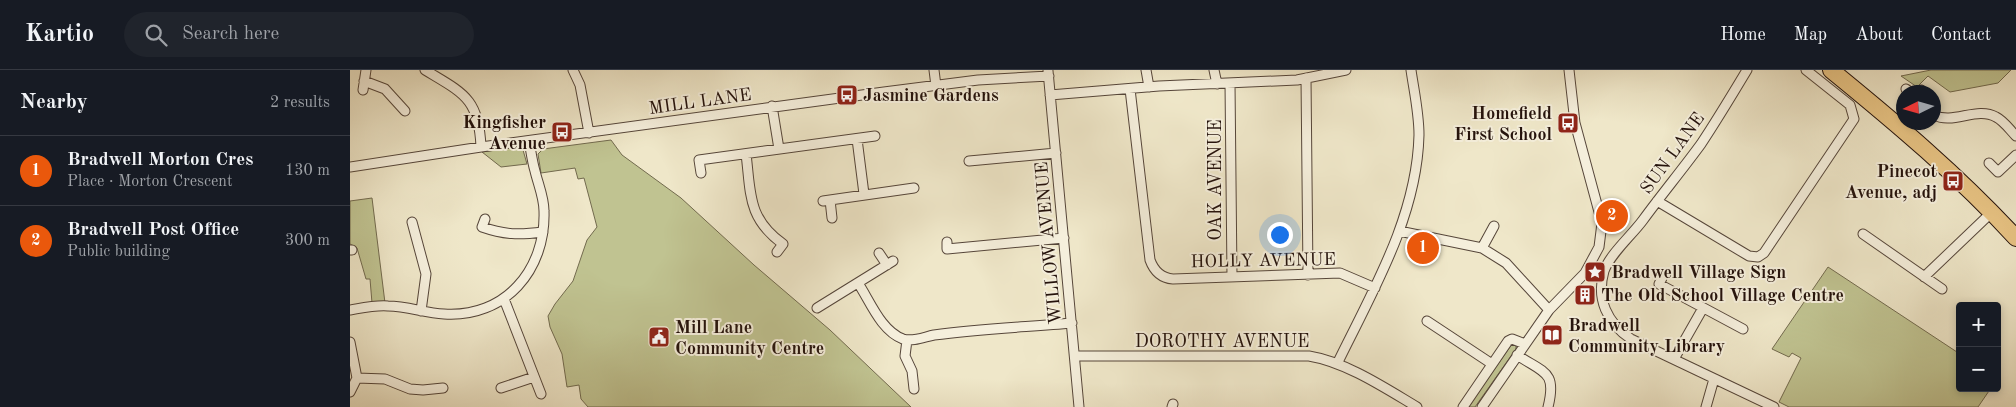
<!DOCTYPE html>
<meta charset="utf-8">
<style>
:root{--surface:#171b24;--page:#20242c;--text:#f1f3f6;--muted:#9ea1a6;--line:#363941;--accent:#ea580c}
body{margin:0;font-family:"Old Standard TT",serif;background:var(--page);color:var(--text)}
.controls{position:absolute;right:15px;bottom:15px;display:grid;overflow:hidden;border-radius:5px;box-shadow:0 2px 8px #0003}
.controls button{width:45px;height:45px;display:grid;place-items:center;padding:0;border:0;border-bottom:1px solid var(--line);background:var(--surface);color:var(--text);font:25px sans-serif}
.compass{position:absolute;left:1546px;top:15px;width:45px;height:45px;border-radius:50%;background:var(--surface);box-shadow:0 2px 8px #0003;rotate:265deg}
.you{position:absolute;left:929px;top:164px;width:18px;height:18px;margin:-12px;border:4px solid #fff;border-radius:50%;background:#1a73e8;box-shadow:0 0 0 8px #1a73e833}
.badge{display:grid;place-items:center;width:32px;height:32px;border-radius:50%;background:var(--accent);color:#fff;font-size:16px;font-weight:700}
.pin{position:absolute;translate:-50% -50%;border:2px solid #fff;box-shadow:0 1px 5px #0006}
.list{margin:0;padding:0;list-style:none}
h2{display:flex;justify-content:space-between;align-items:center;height:65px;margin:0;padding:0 20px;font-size:21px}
h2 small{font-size:16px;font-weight:400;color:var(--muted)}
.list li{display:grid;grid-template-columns:32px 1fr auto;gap:15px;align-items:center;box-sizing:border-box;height:70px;padding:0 20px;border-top:1px solid var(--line)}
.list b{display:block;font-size:19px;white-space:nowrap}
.list p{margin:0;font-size:16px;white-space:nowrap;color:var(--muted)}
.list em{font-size:16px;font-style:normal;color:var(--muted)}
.icon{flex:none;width:28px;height:28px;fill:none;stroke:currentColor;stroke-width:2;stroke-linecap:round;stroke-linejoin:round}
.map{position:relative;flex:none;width:1666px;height:337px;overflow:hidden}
header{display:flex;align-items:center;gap:30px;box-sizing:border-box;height:70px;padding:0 25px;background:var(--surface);border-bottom:1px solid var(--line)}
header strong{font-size:24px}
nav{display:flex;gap:28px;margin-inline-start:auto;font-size:18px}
.search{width:350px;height:45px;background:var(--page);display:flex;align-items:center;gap:12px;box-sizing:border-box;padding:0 18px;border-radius:28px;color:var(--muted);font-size:19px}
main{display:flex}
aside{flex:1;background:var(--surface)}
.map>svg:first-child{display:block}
.green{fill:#c0c391;stroke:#726a4e}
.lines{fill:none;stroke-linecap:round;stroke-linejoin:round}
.street-casing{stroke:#56463a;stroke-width:11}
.highway-casing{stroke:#23110b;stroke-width:18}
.street{stroke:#f5efdc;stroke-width:9}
.highway{stroke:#e8c484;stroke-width:16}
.labels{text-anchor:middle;stroke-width:4;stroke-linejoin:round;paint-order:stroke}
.poi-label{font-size:18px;font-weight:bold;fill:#23110b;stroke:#f5efdc;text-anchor:start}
.street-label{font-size:18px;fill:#23110b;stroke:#f5efdc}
</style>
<header>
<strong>Kartio</strong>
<div class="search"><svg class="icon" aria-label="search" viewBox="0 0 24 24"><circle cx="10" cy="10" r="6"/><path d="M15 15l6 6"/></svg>Search here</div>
<nav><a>Home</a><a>Map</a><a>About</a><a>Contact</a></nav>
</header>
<main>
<aside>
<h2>Nearby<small>2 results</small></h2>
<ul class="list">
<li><span class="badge">1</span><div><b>Bradwell Morton Cres</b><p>Place · Morton Crescent</p></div><em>130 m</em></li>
<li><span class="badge">2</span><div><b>Bradwell Post Office</b><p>Public building</p></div><em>300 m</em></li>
</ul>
</aside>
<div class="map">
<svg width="1666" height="337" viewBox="0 0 1666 337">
<rect width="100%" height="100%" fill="#efe7c9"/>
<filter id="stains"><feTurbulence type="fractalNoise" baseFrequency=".004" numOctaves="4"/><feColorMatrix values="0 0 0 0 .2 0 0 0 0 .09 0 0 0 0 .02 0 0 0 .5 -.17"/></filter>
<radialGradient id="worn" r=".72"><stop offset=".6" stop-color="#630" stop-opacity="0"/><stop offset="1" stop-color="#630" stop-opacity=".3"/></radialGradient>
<path class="green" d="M1581,0H1661L1648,13L1600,22L1578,6L1567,17L1551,6Z
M261,70L272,85L331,128L404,195L480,260L561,337H238L231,329L229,315L217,317L212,284L200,257L198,246L205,234L223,211L237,170L247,157L234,108L228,109L225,98L191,103L188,84L193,79Z
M168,77L173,80L177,94L151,97L132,82Z
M22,128L35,233H22L20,209H16L7,178L0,174V131Z
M1478,197L1610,284V318H1641L1628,337H1439L1429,332L1451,288L1442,283L1439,287L1422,279Z
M1162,274L1166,275V279L1125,337H1118Z"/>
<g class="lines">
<g class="street-casing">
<path id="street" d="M75,0C113,23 129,28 131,77
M223,0L230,15L239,63
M584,0L586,16
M796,0L799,17
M864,0L867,14
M1397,0C1382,25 1367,50 1351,74C1332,100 1312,124 1293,150C1282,165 1260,184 1254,201C1246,229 1257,253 1281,269L1424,337
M698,1L729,337
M956,8L958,205
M14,11L35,19L55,41
M880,13L882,207
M780,19L800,190C804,201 811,208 823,209L990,203L1025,218
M1556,19L1560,22
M13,20L16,0
M1568,22L1571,20
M700,25L809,16L947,10L996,0
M422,36L429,79
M1584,45C1603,55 1627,36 1646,47C1654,51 1660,60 1666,66
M507,69L514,124
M396,84C401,123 397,148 433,174L427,182
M619,91L706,83
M1639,93L1648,102L1666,85
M0,97L131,77L534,22L628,10L699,6
M351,103L349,90L525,66
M480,130L482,148
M473,131L564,118
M1307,131L1399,186L1408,187L1414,183L1504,49L1500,35L1456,0
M135,149L132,157C155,165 169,165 193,162
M62,152L76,204L71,241
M1049,161L1132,178L1156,193L1199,240
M1513,164L1592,219
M597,172V179L714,168
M1132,178L1144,156
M0,180H2
M529,183L537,195
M1574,207L1642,142
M1312,208L1309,214L1393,259
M508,213C520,231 531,261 553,269C563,272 574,267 584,265C629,259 676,257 722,253
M154,229L191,324
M467,238L543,191
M0,240C12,238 25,235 38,236C57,236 75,243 94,244C155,248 196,200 194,141C194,127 188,114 185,101C182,91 181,81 179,71
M1077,251L1142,294
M557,270L555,286L562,301L564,319
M0,272L7,308L35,309L60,319L73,320L93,318
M1167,285C1194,303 1207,301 1198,337
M725,286H959C996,292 1035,318 1067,337
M1324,289L1353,238
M987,294C1022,222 1067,147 1069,65C1069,43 1064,21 1061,0
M151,318L184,307
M0,322L7,308
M822,337L823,334
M1113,337L1158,271L1162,269L1175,274
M1132,337L1199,240L1235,203L1249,177L1252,153L1225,53L1219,0
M1356,337L1364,309"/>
</g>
<g class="highway-casing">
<path id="highway" d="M1481,0C1546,53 1609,106 1666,168"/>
</g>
<use href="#street" class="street"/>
<use href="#highway" class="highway"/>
</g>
<defs>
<g id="bus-square" transform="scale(1.125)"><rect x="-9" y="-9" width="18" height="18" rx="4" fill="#8f2418" stroke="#f5efdc"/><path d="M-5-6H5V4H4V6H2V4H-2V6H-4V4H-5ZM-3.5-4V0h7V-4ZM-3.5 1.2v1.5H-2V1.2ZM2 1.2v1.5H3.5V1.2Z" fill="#fff"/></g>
<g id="sight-square" transform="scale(1.125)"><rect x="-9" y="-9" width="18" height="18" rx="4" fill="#8f2418" stroke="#f5efdc"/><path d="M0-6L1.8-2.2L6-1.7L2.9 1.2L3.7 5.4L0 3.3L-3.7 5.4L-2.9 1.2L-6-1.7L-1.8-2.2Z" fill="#fff"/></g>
<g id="building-square" transform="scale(1.125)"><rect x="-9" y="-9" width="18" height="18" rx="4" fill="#8f2418" stroke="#f5efdc"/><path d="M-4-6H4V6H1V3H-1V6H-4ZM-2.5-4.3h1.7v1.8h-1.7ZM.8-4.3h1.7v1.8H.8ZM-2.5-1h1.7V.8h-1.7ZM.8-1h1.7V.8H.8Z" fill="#fff"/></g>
<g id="library-square" transform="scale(1.125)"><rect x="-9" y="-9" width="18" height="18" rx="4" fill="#8f2418" stroke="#f5efdc"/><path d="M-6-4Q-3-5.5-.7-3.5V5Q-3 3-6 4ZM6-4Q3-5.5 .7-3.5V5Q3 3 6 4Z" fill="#fff"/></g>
<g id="civic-square" transform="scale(1.125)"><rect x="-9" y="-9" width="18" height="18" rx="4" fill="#8f2418" stroke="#f5efdc"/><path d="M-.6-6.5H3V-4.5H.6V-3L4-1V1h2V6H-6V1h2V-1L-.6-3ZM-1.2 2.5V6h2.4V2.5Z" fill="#fff"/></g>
</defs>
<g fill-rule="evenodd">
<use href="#bus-square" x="497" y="25"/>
<use href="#bus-square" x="1218" y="53"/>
<use href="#bus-square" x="212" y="62"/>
<use href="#bus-square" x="1603" y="111"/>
<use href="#sight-square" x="1245" y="202"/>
<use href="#building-square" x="1235" y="225"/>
<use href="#library-square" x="1202" y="265"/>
<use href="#civic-square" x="309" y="267"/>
</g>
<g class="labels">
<g class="poi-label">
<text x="513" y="31">Jasmine Gardens</text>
<text x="1202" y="49" text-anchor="end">Homefield<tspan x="1202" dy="21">First School</tspan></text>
<text x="196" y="58" text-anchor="end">Kingfisher<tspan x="196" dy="21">Avenue</tspan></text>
<text x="1587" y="107" text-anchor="end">Pinecot<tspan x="1587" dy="21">Avenue, adj</tspan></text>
<text x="1261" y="208">Bradwell Village Sign</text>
<text x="1251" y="231">The Old School Village Centre</text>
<text x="1218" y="261">Bradwell<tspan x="1218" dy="21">Community Library</tspan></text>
<text x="325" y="263">Mill Lane<tspan x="325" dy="21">Community Centre</tspan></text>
</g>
<g class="street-label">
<text transform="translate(350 31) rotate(-8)" y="6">MILL LANE</text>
<text transform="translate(1322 83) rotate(-54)" y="6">SUN LANE</text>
<text transform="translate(865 110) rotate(-90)" y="6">OAK AVENUE</text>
<text transform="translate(698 173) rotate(-95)" y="6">WILLOW AVENUE</text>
<text transform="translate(913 190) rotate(-1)" y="6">HOLLY AVENUE</text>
<text x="872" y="277">DOROTHY AVENUE</text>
</g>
</g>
<rect width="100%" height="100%" filter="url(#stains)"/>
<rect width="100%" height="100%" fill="url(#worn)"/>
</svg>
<div class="controls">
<button>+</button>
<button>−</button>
</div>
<svg class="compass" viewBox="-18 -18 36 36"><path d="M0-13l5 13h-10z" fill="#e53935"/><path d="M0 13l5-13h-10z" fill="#9ea1a6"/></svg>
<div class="you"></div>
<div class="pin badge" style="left:1073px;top:178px">1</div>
<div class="pin badge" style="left:1262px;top:146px">2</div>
</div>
</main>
